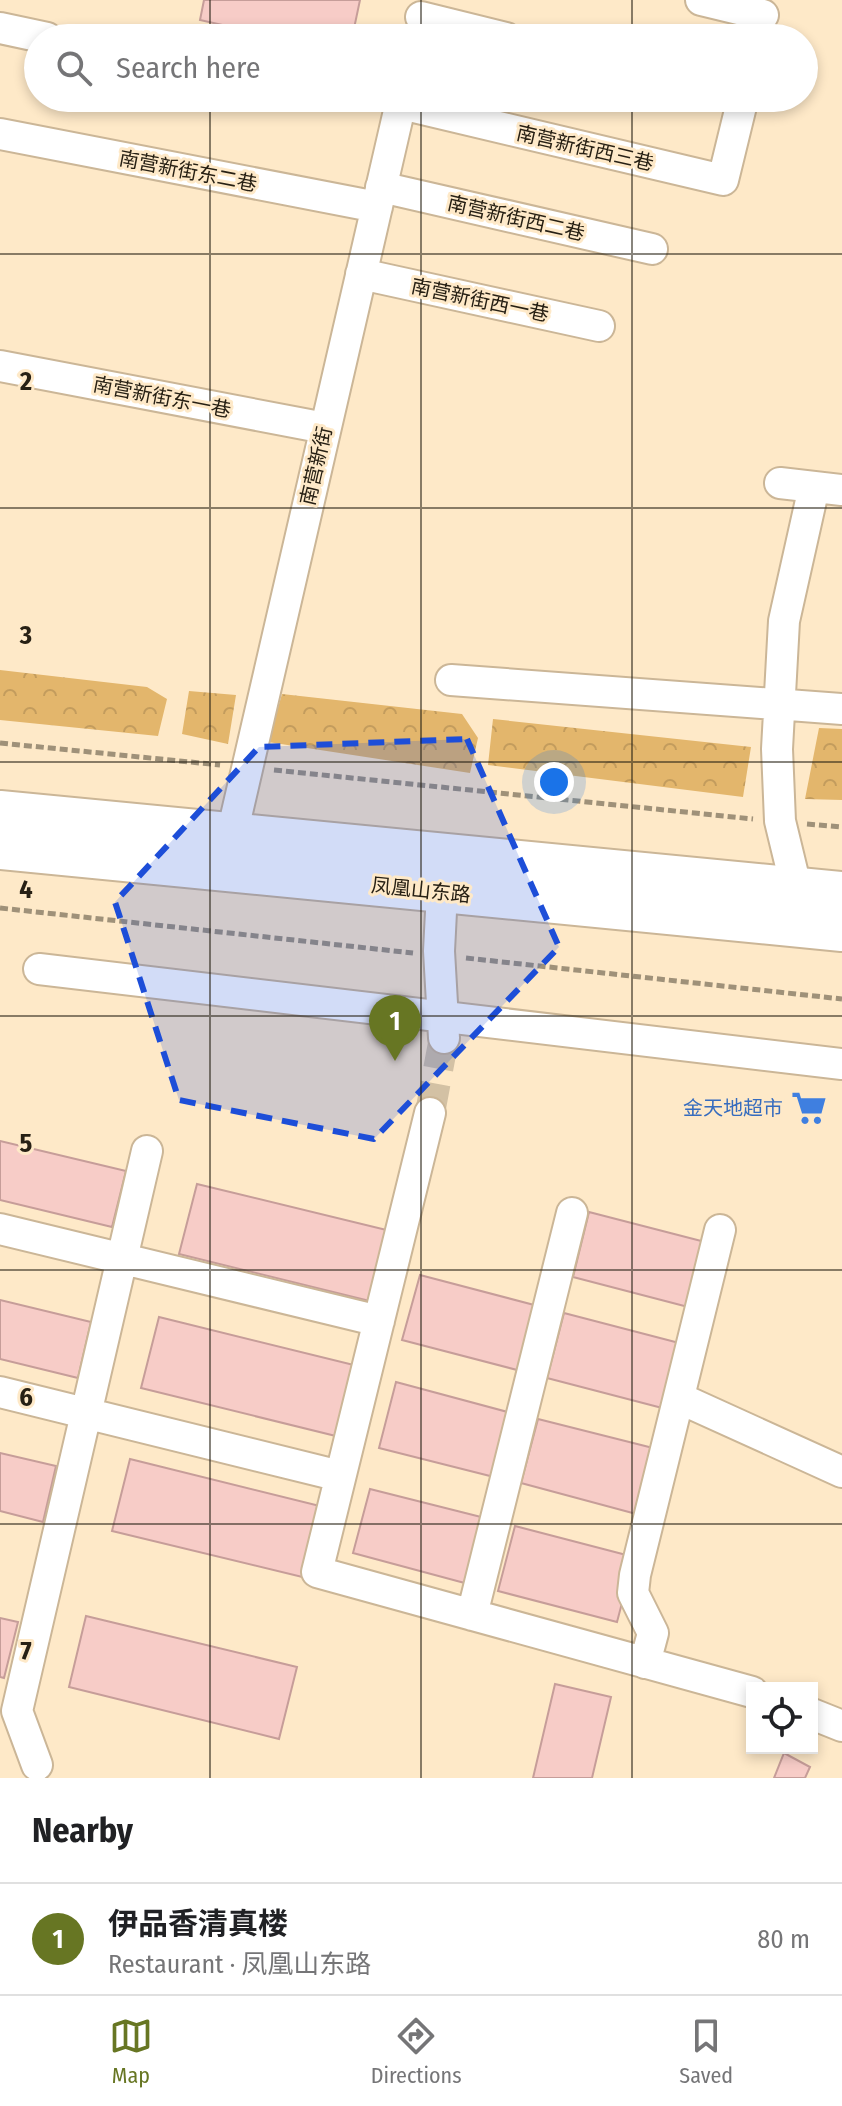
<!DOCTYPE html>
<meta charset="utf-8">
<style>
:root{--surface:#fff;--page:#f2f2f2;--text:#202124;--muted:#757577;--line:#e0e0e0;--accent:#677623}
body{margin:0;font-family:"Fira Sans Condensed","Noto Sans SC",sans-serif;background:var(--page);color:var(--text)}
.controls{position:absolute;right:24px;bottom:24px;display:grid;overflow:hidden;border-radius:0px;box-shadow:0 4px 12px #0003}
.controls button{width:72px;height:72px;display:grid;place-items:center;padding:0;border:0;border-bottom:2px solid var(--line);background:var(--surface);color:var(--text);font:40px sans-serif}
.you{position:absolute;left:554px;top:782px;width:28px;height:28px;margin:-20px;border:6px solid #fff;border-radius:50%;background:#1a73e8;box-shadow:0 0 0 12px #1a73e833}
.badge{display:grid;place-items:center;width:52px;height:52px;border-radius:50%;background:var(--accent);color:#fff;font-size:26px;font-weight:700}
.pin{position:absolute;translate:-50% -66px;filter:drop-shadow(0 2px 4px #0008)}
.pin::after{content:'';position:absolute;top:42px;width:28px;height:24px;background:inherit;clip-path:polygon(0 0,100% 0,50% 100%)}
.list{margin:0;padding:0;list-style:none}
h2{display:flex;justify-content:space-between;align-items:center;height:104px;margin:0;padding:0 32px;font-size:34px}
h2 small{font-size:26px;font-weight:400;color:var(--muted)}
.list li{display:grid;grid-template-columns:52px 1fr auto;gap:24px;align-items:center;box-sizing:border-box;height:112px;padding:0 32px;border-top:2px solid var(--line)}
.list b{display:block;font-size:30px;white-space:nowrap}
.list p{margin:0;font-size:26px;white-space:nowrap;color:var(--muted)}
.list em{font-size:26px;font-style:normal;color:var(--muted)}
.icon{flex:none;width:44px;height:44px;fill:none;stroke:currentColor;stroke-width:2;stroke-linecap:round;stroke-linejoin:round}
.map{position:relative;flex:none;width:842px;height:1778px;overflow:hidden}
.search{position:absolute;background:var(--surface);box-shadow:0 4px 12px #0003;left:24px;right:24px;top:24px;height:88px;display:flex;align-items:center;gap:20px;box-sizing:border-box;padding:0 28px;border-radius:44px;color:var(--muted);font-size:30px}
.sheet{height:216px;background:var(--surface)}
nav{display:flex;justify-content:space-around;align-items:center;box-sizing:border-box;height:112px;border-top:2px solid var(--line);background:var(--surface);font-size:22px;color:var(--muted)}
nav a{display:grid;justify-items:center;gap:4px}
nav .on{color:var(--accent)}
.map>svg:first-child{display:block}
.forest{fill:url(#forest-crowns)}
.building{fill:#f7ccc7;stroke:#c69d99;stroke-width:2}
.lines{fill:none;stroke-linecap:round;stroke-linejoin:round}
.minor-tunnel{stroke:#d3c1a4;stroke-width:30;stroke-dasharray:30 15;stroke-linecap:butt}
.minor-casing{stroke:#cbb697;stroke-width:34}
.major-casing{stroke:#cbb697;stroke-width:44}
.path{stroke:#9f9179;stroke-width:5;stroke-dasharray:8 4;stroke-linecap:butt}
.minor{stroke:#fff;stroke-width:30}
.major{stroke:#fff;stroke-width:40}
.marked{fill:#1d4ed8;fill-opacity:0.2;stroke:#1d4ed8;stroke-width:6;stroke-dasharray:16 10;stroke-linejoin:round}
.grid{fill:none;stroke:#272014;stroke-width:2;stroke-opacity:0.55}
.labels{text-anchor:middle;stroke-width:6;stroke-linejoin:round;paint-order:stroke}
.street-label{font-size:20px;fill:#272014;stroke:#fee9c8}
.shop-label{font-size:20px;fill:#366cbe;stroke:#fee9c8;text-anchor:end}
.grid-label{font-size:26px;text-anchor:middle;font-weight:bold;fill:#272014;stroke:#fee9c8;stroke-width:6;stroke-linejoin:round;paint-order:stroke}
</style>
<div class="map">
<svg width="842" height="1778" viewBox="0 0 842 1778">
<defs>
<pattern id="forest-crowns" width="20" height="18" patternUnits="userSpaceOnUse" patternTransform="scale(2)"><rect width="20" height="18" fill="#e3b66c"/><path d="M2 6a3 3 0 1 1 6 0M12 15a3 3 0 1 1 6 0" fill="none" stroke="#c39c5d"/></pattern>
</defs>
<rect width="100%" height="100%" fill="#fee9c8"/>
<path class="forest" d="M0,670L147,687L167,699L158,736L0,720Z
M189,691L236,695L228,744L182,734Z
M282,694L462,714L478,738L470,773L268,742Z
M493,719L751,747L743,797L488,765Z
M819,728L842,729V800L805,799Z"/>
<path class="building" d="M204,0H360L352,38H281L200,20Z
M0,1141L126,1171L112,1227L0,1200Z
M197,1184L407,1235L390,1306L179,1254Z
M589,1212L709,1243L692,1308L573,1277Z
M420,1275L538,1306L521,1371L402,1340Z
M0,1300L91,1322L78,1378L0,1359Z
M564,1313L683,1344L666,1409L547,1378Z
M159,1317L370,1369L352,1440L141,1388Z
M396,1382L515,1414L498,1478L379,1448Z
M538,1419L657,1449L640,1515L521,1483Z
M0,1453L56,1466L43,1522L0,1511Z
M130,1459L340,1511L323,1582L112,1531Z
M370,1489L489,1519L472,1585L353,1553Z
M515,1526L634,1557L617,1622L498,1591Z
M86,1616L297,1667L279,1739L69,1687Z
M0,1618L18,1622L4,1678L0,1677Z
M555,1684L611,1697L592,1778H533Z
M784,1753L810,1767L805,1778H774Z"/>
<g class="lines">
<path class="minor-tunnel" d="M430,1113L444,1038"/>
<g class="minor-casing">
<path id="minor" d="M701,0L763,15
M421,17L506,38
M0,28L47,38
M401,104L723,180L743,98
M0,134L377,207
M381,187L652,249
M361,274L599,326
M0,366L325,428
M780,483L842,490
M451,680L842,709
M232,834L402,98
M796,887L780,821L777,749L784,621L814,487
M442,892L439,951L444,1038
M39,969L842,1064
M430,1113L317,1572L752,1692
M0,1229L379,1321
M0,1392L340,1476
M679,1398L842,1472
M472,1615L572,1213
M645,1663L653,1633L633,1593L635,1575L720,1230
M812,1714L842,1726
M37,1765L17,1711L147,1151"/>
</g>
<g class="major-casing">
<path id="major" d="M0,811L842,892
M0,849L842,931"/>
</g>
<path class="path" d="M0,743L220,765
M274,770L753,819
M807,824L842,827
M0,908L413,953
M466,958L842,999"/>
<use href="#minor" class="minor"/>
<use href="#major" class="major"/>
</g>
<path class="marked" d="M467,739L559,947L374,1139L179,1100L115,902L259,747Z"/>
<path class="grid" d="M210,0V38M421,0V38M632,0V38M210,98V1778M421,98V1778M632,98V1778M0,254H842M0,508H842M0,762H842M0,1016H842M0,1270H842M0,1524H842"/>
<defs>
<g id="supermarket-bare" transform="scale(2.76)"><path d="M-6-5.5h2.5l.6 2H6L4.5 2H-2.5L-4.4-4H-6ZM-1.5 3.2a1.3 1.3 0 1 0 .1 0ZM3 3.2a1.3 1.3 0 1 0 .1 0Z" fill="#3f7fe0" stroke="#fee9c8" stroke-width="2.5" paint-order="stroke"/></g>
</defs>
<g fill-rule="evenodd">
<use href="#supermarket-bare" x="809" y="1108"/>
</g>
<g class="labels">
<g class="street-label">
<text transform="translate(585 148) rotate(13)" y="7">南营新街西三巷</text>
<text transform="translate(188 171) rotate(11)" y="7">南营新街东二巷</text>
<text transform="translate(516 218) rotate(13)" y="7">南营新街西二巷</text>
<text transform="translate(480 300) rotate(12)" y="7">南营新街西一巷</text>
<text transform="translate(162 397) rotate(11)" y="7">南营新街东一巷</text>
<text transform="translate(316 466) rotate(-77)" y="7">南营新街</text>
<text transform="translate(421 890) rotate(6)" y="7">凤凰山东路</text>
</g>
<g class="shop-label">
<text x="783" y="1115">金天地超市</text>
</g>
</g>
<g class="grid-label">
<text x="26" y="390">2</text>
<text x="26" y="644">3</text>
<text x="26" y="898">4</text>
<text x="26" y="1152">5</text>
<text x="26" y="1406">6</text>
<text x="26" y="1660">7</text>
</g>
</svg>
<div class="controls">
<button><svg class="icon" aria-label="locate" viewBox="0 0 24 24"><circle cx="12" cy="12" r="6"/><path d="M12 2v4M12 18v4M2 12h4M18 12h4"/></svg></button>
</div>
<div class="you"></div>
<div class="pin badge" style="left:395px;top:1061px">1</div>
<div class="search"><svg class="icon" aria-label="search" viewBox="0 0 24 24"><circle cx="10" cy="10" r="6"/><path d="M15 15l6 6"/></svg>Search here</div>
</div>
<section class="sheet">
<h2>Nearby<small></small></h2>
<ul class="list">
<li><span class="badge">1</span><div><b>伊品香清真楼</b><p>Restaurant · 凤凰山东路</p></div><em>80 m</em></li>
</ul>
</section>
<nav>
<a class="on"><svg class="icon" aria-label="map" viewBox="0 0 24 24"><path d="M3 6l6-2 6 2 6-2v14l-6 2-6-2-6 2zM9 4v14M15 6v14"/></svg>Map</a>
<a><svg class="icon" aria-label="directions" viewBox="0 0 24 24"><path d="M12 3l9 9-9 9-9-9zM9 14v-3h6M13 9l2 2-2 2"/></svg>Directions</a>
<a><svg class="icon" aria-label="saved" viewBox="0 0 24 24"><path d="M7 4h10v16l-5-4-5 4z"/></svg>Saved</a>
</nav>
